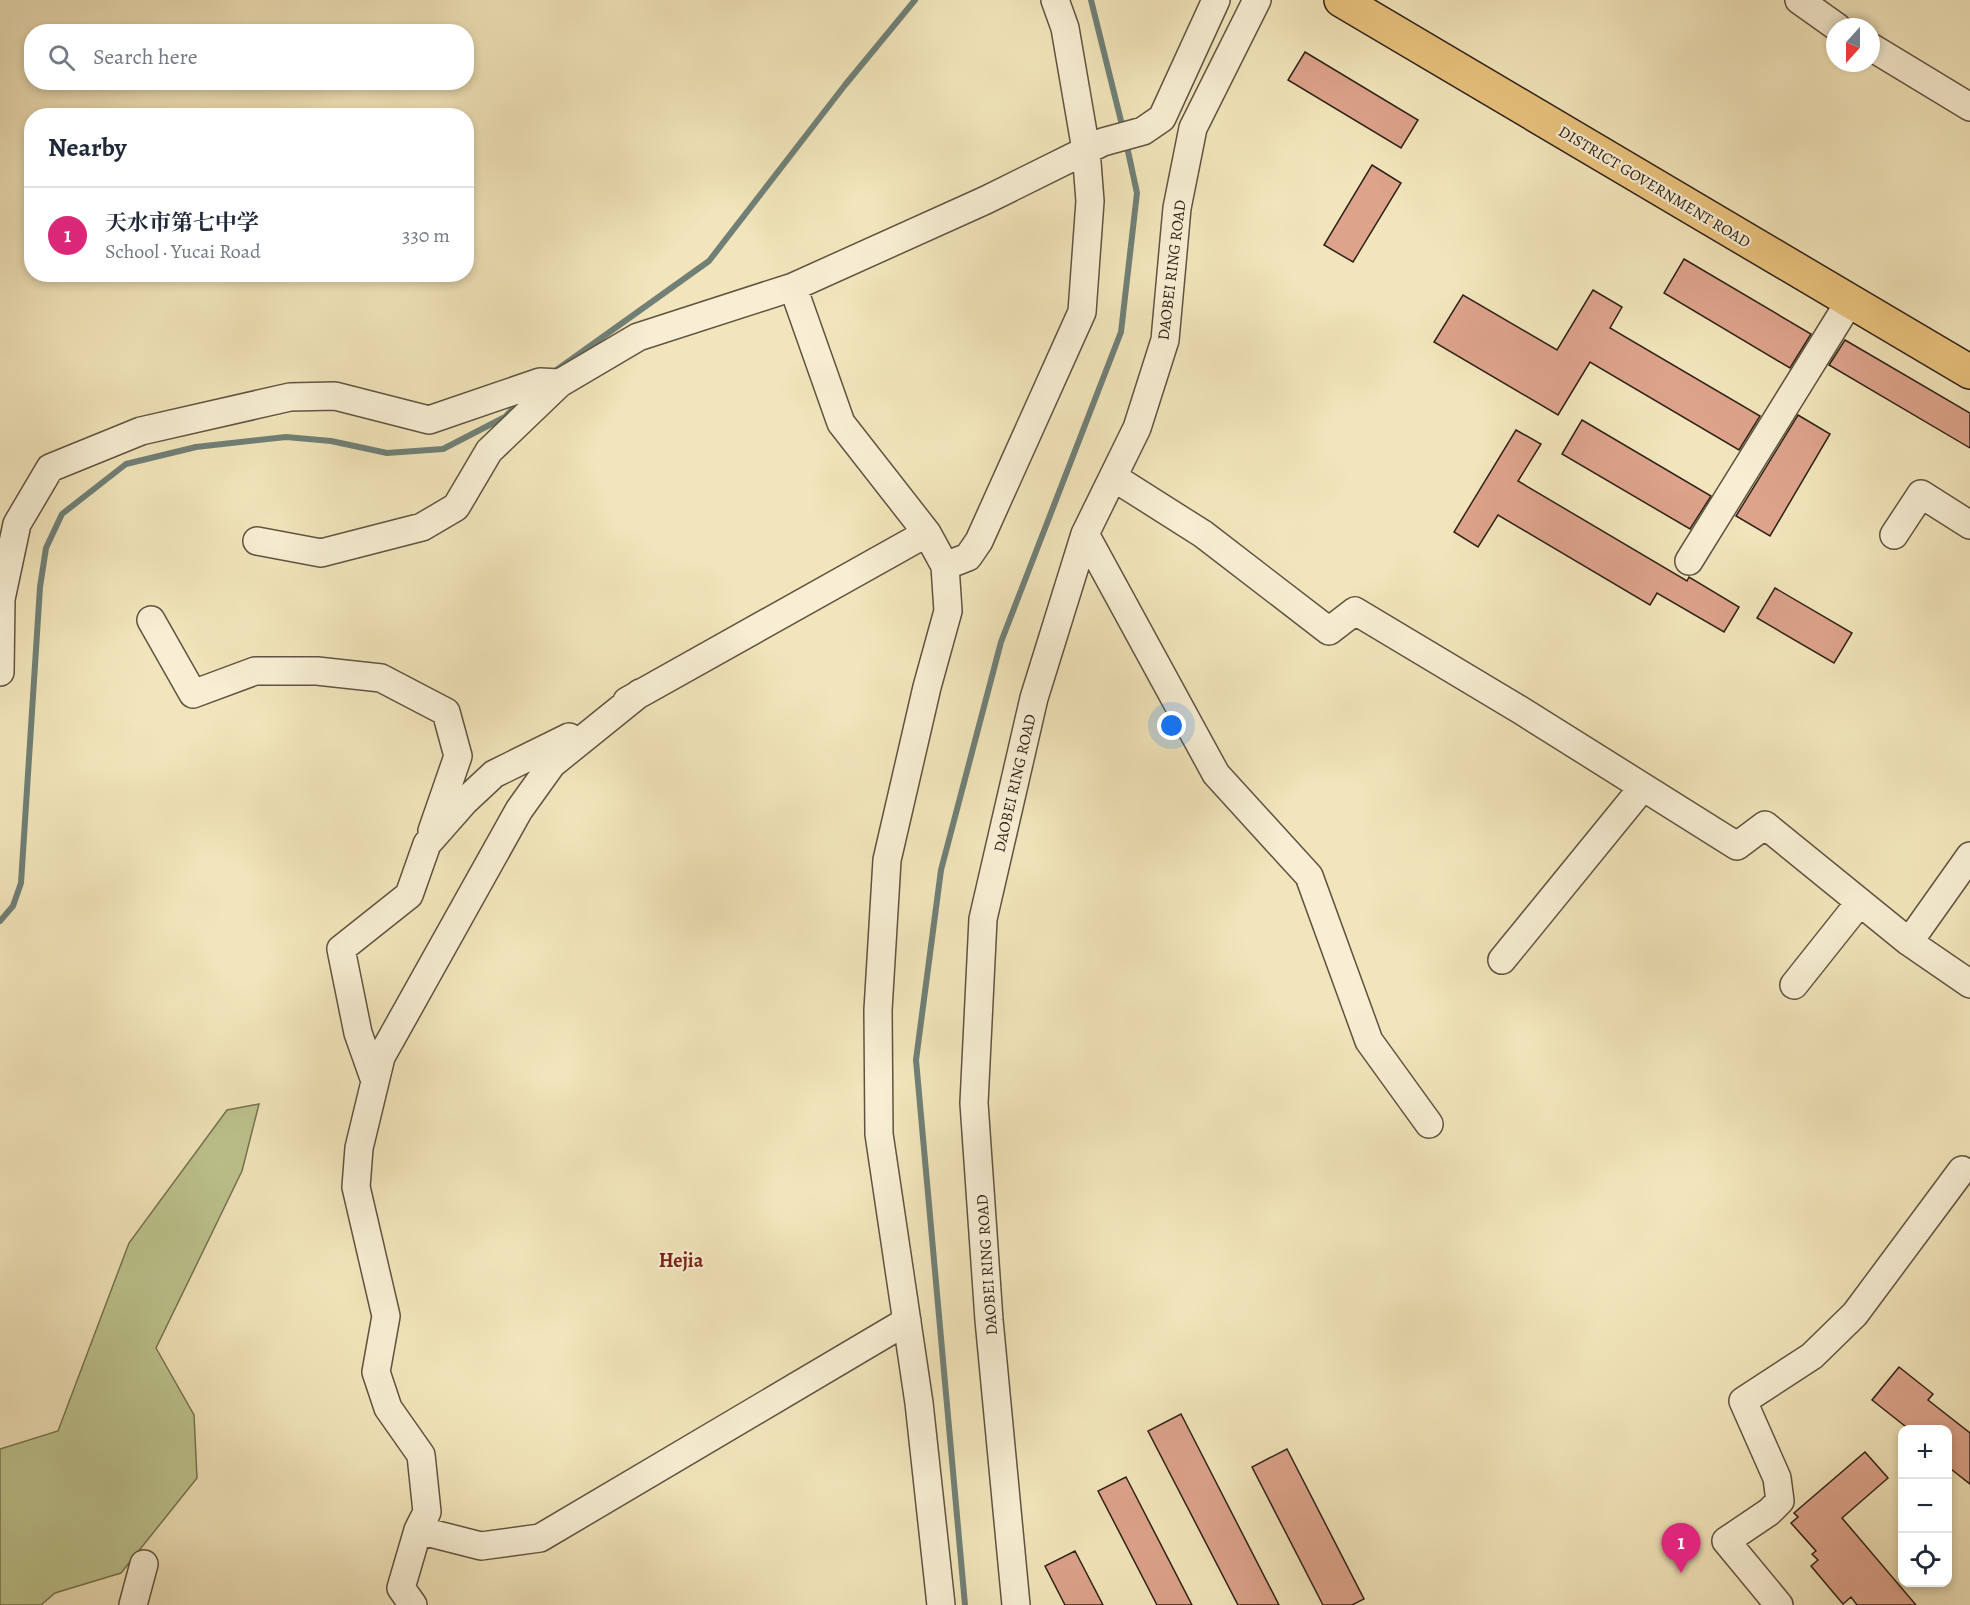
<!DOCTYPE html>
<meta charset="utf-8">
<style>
:root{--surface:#fff;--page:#f2f2f3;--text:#1f2937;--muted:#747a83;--line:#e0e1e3;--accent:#db2777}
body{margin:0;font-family:Alegreya,"Noto Serif SC",serif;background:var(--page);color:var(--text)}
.controls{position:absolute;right:18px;bottom:18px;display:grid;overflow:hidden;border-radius:12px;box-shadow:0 3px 9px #0003}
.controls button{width:54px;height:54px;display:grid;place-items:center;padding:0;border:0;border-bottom:2px solid var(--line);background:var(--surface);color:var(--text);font:30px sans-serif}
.compass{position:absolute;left:1826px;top:18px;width:54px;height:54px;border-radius:50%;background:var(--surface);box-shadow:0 3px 9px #0003;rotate:201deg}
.you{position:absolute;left:1172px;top:726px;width:21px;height:21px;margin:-15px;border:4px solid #fff;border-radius:50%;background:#1a73e8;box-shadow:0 0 0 9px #1a73e833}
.badge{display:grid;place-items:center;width:39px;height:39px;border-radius:50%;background:var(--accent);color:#fff;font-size:20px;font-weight:700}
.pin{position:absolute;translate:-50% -50px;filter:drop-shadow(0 2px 3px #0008)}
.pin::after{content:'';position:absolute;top:32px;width:21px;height:18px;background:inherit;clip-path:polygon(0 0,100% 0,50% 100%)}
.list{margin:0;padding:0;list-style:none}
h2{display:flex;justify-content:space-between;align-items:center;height:78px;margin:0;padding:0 24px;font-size:26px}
h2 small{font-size:20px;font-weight:400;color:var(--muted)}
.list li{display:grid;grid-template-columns:39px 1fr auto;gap:18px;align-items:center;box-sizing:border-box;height:96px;padding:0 24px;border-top:2px solid var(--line)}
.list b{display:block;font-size:22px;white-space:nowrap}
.list p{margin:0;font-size:20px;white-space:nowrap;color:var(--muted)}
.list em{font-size:20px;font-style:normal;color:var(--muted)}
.icon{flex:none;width:33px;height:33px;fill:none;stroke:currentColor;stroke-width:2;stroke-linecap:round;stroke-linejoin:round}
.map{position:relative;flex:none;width:1970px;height:1605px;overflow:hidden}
.search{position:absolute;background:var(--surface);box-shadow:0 3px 9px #0003;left:24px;top:24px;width:450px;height:66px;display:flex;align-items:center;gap:15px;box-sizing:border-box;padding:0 21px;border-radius:24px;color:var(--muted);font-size:22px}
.panel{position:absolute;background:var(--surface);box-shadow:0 3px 9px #0003;left:24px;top:108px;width:450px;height:174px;border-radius:24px}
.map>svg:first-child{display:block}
.green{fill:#bdc48e;stroke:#767354;stroke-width:1.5}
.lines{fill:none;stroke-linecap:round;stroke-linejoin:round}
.stream{stroke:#708077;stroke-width:6}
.building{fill:#dda38b;stroke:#2f2219;stroke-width:1.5}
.minor-casing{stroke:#605342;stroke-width:30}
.major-casing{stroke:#2f2219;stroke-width:36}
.minor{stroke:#f7eed3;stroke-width:27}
.major{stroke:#e9c27e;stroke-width:33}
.labels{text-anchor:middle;stroke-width:4.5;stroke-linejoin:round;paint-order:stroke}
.street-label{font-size:16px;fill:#2f2219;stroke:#f7eed3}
.quarter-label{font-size:20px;font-weight:bold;fill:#7a1f14;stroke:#f7eed3}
</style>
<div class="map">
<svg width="1970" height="1605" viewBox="0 0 1970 1605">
<rect width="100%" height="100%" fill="#f2e5bb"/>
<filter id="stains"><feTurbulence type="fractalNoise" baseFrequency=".00333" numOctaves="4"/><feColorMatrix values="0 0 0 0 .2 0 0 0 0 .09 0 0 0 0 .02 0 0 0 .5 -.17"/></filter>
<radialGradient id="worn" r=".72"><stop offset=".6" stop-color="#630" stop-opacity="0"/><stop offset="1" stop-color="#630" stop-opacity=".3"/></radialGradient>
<path class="green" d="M259,1104L242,1171L156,1348L194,1415L197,1478L121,1573L55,1593L41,1605H0V1449L58,1431L129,1243L227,1110Z"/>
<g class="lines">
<path class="stream" d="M1091,0L1123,129
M555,371L709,261L845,85L915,0
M0,921L13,906L21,883L40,587L46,548L62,514L126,464L196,447L286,437L331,441L387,453L443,449L505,417L522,399
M965,1605L916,1060L941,870L1001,642L1121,332L1137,193L1126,142"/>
</g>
<path class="building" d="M1305,52L1418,120L1401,148L1288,80Z
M1372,165L1401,183L1353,262L1324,245Z
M1684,259L1811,334L1790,368L1664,293Z
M1593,290L1622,307L1610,328L1760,416L1739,450L1590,362L1558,415L1434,342L1463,295L1557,350Z
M1845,340L1970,413V448L1829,365Z
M1798,415L1830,434L1770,536L1736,516Z
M1582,420L1711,496L1690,529L1562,454Z
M1516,430L1541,444L1518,481L1687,581L1689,577L1739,607L1724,632L1657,593L1650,605L1498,515L1478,547L1454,532Z
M1775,588L1852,633L1834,663L1757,618Z
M1899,1367L1933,1394L1928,1400L1970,1433V1484L1947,1466V1430H1910L1872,1400Z
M1181,1414L1279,1605H1238L1148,1431Z
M1287,1449L1364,1599L1352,1605H1323L1252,1467Z
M1865,1452L1888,1478L1842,1518L1916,1605H1857L1851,1597L1843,1604L1811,1566L1818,1560L1812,1554L1816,1551L1791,1523L1798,1517L1794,1513Z
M1126,1477L1192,1605H1157L1098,1491Z
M1075,1551L1103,1605H1065L1045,1566Z"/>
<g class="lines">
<g class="minor-casing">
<path id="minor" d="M1799,0L1837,27
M1871,47L1970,107
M793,287L841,423L927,533L945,566L948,611L927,687L887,860L878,1010L879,1134L919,1403L941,1605
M1113,477L1203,534L1329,631L1355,611L1522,711L1737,846L1765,825L1909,942L1970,984
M1085,534L1216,774L1309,876L1369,1041L1429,1124
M1894,535L1921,494L1970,525
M257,541L321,553L422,527L456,507L489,451L560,383
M1689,561L1850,301
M945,566L968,557L979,541L1082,312L1090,201L1086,150L1065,28L1055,0
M151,620L193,694L255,671H317L381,678L446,712L458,756L432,831
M0,672L1,599L17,524L50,468L141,431L290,397L335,396L429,420L540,382L560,383L638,337L793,287L986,200L1103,142L1143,131L1162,118L1216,0
M627,701L927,533
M1909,942L1970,856
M1502,960L1643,787
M1794,985L1860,902
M375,1081L358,1033L341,949L409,895L427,844L464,802L494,774L569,737
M418,1530L481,1546L540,1538L907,1321
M133,1605L144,1564
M413,1605L401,1588L418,1530L427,1512L421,1455L388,1408L376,1372L386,1316L356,1187L359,1148L381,1057L519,810L552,764L640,693
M1016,1605L989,1320L974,1103L983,919L1034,698L1085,534L1137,428L1165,340L1177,208L1193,128L1257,0
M1779,1605L1726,1541L1769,1512L1780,1501L1777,1478L1743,1401L1812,1356L1855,1314L1962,1170"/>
</g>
<g class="major-casing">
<path id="major" d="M1341,0L1970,372"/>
</g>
<use href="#minor" class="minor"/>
<use href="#major" class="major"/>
</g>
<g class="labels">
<g class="street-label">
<text transform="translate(1655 186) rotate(31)" y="6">DISTRICT GOVERNMENT ROAD</text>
<text transform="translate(1171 270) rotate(-83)" y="6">DAOBEI RING ROAD</text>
<text transform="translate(1014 783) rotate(-77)" y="6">DAOBEI RING ROAD</text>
<text transform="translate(986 1265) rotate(-94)" y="6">DAOBEI RING ROAD</text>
</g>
<g class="quarter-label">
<text x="681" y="1267">Hejia</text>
</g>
</g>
<rect width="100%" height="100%" filter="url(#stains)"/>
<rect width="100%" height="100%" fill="url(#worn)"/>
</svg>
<div class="controls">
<button>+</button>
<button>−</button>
<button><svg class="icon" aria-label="locate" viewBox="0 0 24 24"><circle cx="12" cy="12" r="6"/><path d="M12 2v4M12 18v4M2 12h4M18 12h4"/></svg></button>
</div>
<svg class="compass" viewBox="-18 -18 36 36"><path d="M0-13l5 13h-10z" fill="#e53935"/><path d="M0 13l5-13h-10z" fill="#747a83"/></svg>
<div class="you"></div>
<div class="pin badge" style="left:1681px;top:1573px">1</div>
<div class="search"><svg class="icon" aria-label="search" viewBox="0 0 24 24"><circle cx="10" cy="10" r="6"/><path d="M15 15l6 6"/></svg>Search here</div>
<section class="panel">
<h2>Nearby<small></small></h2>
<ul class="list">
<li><span class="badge">1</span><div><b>天水市第七中学</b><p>School · Yucai Road</p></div><em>330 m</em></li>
</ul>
</section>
</div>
